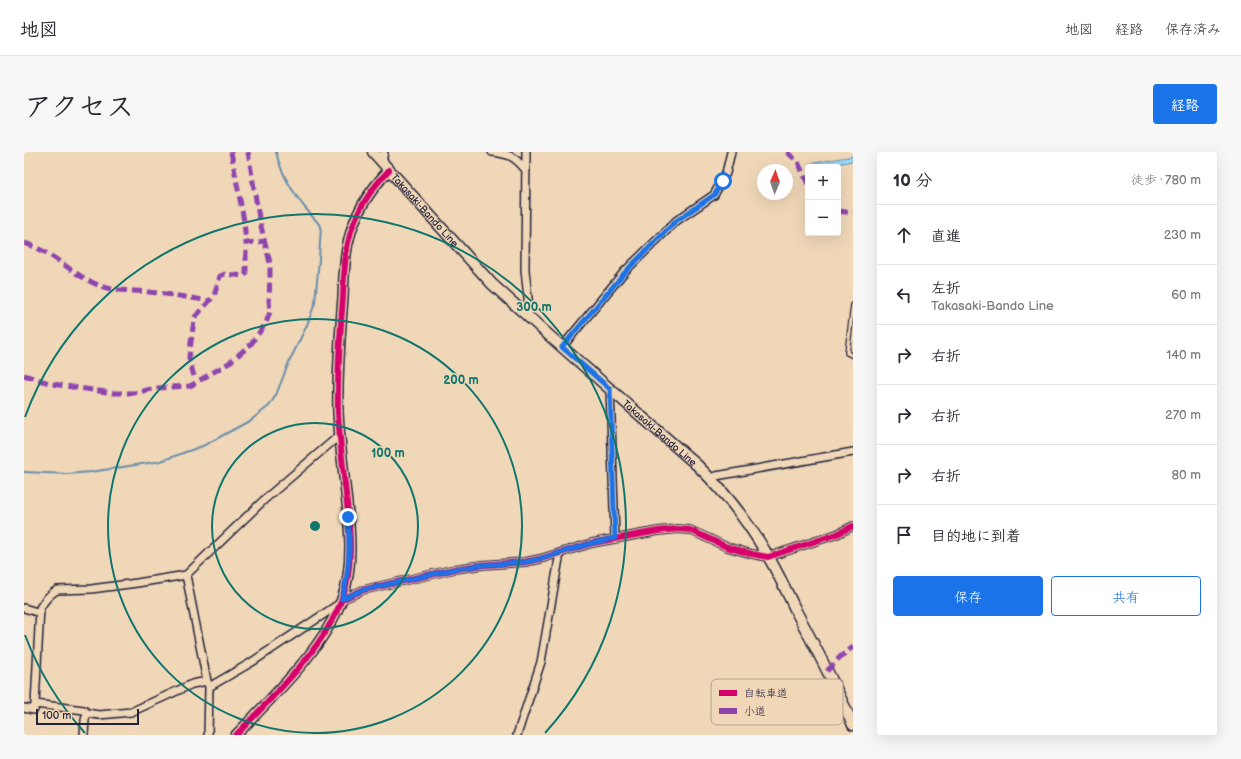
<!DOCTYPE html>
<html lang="ja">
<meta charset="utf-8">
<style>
:root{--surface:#fff;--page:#f7f7f7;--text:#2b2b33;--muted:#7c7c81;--line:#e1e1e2;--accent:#1a73e8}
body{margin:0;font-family:"Balsamiq Sans","Klee One",sans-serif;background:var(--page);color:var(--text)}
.controls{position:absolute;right:12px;top:12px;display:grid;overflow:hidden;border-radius:4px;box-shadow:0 4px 16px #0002}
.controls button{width:36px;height:36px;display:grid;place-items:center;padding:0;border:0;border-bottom:1px solid var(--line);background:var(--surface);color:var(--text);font:20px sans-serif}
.compass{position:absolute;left:733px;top:12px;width:36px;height:36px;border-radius:50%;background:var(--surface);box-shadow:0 4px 16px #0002;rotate:2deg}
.scale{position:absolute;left:12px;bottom:10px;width:103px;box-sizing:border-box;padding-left:4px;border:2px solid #22223b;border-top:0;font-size:11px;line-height:14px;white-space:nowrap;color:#22223b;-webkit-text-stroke:3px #f0d7b8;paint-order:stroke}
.stop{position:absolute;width:12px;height:12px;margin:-9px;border:3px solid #1a73e8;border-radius:50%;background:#fff}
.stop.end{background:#1a73e8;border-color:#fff;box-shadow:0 1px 4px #0008}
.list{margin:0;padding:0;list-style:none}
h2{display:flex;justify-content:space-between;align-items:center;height:52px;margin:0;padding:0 16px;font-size:17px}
h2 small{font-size:13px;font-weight:400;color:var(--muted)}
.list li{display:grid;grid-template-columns:26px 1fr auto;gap:12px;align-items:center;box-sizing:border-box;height:60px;padding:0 16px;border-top:1px solid var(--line)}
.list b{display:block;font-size:15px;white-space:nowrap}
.list p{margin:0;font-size:13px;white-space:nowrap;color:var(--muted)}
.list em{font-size:13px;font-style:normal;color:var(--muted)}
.actions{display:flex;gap:8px;padding:12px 16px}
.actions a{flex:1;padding:9px 0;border:1px solid var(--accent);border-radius:4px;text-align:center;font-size:14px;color:var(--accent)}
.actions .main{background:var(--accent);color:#fff}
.icon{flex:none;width:22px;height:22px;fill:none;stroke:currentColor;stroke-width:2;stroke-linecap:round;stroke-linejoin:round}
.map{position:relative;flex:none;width:829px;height:583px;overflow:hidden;border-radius:4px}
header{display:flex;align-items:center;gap:24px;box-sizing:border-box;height:56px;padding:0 20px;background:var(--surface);border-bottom:1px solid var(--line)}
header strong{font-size:19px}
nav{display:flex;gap:22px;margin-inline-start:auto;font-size:14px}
.intro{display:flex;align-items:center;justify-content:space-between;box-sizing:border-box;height:96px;padding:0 24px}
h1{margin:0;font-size:28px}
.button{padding:10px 18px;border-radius:4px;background:var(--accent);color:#fff;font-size:14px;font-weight:700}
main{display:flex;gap:24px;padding:0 24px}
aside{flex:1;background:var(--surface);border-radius:4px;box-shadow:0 4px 16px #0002}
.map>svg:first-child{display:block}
.water{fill:#96d8f8;stroke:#688fac}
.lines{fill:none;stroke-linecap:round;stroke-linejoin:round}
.stream{stroke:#688fac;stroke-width:2}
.service-casing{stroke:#22223b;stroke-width:6}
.minor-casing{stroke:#22223b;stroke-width:10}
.tertiary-casing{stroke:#22223b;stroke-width:12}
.secondary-casing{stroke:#22223b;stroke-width:13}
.service{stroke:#f0d7b8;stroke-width:3.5}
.minor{stroke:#f0d7b8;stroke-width:7}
.tertiary{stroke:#f0d7b8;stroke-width:9}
.secondary{stroke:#f0d7b8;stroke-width:10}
.quiet{stroke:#8e44ad;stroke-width:5;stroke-dasharray:10 5;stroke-linecap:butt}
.cycleway-casing{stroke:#f0d7b8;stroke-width:8}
.cycleway{stroke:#d6006c;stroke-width:6}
.route{stroke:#1a73e8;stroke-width:5}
.ring{fill:none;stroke:#0f766e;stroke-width:2}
.labels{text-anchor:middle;stroke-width:3;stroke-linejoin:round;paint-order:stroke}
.street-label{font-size:10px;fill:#22223b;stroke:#f0d7b8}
.key{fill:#f0d7b8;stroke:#b2a192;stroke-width:1}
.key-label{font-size:11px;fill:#22223b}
.centre{fill:#0f766e;stroke:#f0d7b8;stroke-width:2}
.ring-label{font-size:12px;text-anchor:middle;font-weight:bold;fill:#0f766e;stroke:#f0d7b8;stroke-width:3;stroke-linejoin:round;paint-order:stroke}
</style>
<header>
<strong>地図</strong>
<nav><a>地図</a><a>経路</a><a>保存済み</a></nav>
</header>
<div class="intro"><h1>アクセス</h1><a class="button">経路</a></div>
<main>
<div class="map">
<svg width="829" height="583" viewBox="0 0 829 583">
<rect width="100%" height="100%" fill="#f0d7b8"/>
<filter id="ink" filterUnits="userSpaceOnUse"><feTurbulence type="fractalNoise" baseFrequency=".025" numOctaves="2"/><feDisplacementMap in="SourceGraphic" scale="8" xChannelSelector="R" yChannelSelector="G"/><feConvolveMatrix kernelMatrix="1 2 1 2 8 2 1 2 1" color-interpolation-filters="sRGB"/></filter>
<g filter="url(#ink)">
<path class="water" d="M829,4V9L796,15H784V12Z"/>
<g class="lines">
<path class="stream" d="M0,320L43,322L67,320L137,309L181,293L227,268L245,254L252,243L265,210L283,173L291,151L295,107L297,74C278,54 258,27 252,0"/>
<g class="service-casing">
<path id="service" d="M829,153L823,201L829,204"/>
</g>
<g class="minor-casing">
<path id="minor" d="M468,0C485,2 490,4 501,17
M502,0L501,118L505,155L504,165
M358,10L360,0
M538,195L601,119L638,83L652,69L690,43L702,21L707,0
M586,237L591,386
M687,327L692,324L829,300
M162,423L183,529L185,535L184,583
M319,447L339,438L431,417L458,413L501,410L516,407L568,391L634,379L654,377L666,378L703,395L728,402L744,405L813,382L829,374
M0,456L16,461
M185,535L228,510L315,452
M11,552L60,558L63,561L75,563L107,560L168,532L183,529
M0,556L10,558L11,552L16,456C20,449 26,442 33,438L67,437L113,431L162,423L241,347L316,283
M60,583L61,568L63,561
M493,583L517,510L536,401"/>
</g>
<g class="tertiary-casing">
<path id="tertiary" d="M212,583C249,544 299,498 318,447C333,408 323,356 319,315C317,297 315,278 314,260C313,222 316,183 319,145C320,126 320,105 325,87C331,61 347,37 365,18"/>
</g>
<g class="secondary-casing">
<g id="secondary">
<path id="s1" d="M349,0L468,132L538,195L673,313C701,340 725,371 744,404C755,423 764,442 773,461C793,498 812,535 829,573"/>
</g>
</g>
<use href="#service" class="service"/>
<use href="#minor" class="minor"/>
<use href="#tertiary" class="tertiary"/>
<use href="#secondary" class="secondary"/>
<path class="quiet" d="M207,0L220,69L222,91L241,89
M763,0L774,10L784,32
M814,59L829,61
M0,91C28,99 47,122 74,133C90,140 108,138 125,140C146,142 166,146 186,149
M0,223L28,232L89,241H110L132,236L166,234L205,211L227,192L242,171L246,160L245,148L246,123V111L235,66L224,0
M170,224L166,211L165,205L170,168L171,165L190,144L196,124L201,122L220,124L222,122V91
M803,519L816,505L829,495"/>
<g class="cycleway-casing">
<path id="cycleway" d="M319,447L339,438L431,417L458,413L501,410L516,407L568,391L634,379L654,377L666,378L703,395L728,402L744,405L813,382L829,374
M212,583C249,544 299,498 318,447C333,408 323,356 319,315C317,297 315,278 314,260C313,222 316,183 319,145C320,126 320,105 325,87C331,61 347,37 365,18"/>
</g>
<use href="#cycleway" class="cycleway"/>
</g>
</g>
<g class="lines" filter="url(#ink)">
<path class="route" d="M324,365C326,394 326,418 318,447L339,438L431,417L458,413L501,410L516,407L568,391L591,386L586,237L538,195L602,119L652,69L690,43L699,29"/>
</g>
<g class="ring">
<circle cx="291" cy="374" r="103"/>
<circle cx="291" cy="374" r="207"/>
<path d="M61 581A310 310 0 0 1 1 483M1 265A310 310 0 1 1 521 581"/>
</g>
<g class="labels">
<g class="street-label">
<text dy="4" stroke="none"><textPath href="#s1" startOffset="78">Takasaki-Bando Line</textPath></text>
<text dy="4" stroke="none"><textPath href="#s1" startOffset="402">Takasaki-Bando Line</textPath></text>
</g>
</g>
<rect x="687" y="527" width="132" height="46" rx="6" class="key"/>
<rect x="695" y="538" width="18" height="6" fill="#d6006c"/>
<rect x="695" y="556" width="18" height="6" fill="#8e44ad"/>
<g class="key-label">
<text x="720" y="545">自転車道</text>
<text x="720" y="563">小道</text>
</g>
<circle cx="291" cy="374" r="6" class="centre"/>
<g class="ring-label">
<text x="510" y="159">300 m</text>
<text x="437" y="232">200 m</text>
<text x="364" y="305">100 m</text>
</g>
</svg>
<div class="controls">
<button>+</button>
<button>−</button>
</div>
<svg class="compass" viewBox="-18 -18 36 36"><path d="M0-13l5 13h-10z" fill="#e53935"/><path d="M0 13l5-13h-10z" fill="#7c7c81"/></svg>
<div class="scale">100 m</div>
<div class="stop" style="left:699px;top:29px"></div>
<div class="stop end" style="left:324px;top:365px"></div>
</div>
<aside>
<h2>10 分<small>徒歩 · 780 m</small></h2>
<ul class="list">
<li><svg class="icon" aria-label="ahead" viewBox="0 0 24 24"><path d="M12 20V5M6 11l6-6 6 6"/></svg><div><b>直進</b></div><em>230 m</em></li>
<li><svg class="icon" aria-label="left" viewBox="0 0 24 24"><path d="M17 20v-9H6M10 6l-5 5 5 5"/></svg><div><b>左折</b><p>Takasaki-Bando Line</p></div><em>60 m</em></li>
<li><svg class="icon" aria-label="right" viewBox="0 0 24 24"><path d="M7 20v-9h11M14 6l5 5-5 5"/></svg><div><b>右折</b></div><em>140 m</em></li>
<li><svg class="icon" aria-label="right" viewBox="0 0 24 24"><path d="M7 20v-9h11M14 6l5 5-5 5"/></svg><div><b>右折</b></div><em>270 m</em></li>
<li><svg class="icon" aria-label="right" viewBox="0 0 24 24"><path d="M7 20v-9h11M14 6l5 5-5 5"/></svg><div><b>右折</b></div><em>80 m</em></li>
<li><svg class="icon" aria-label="arrive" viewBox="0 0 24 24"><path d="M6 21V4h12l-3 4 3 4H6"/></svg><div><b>目的地に到着</b></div></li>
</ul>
<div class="actions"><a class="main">保存</a><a>共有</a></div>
</aside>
</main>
